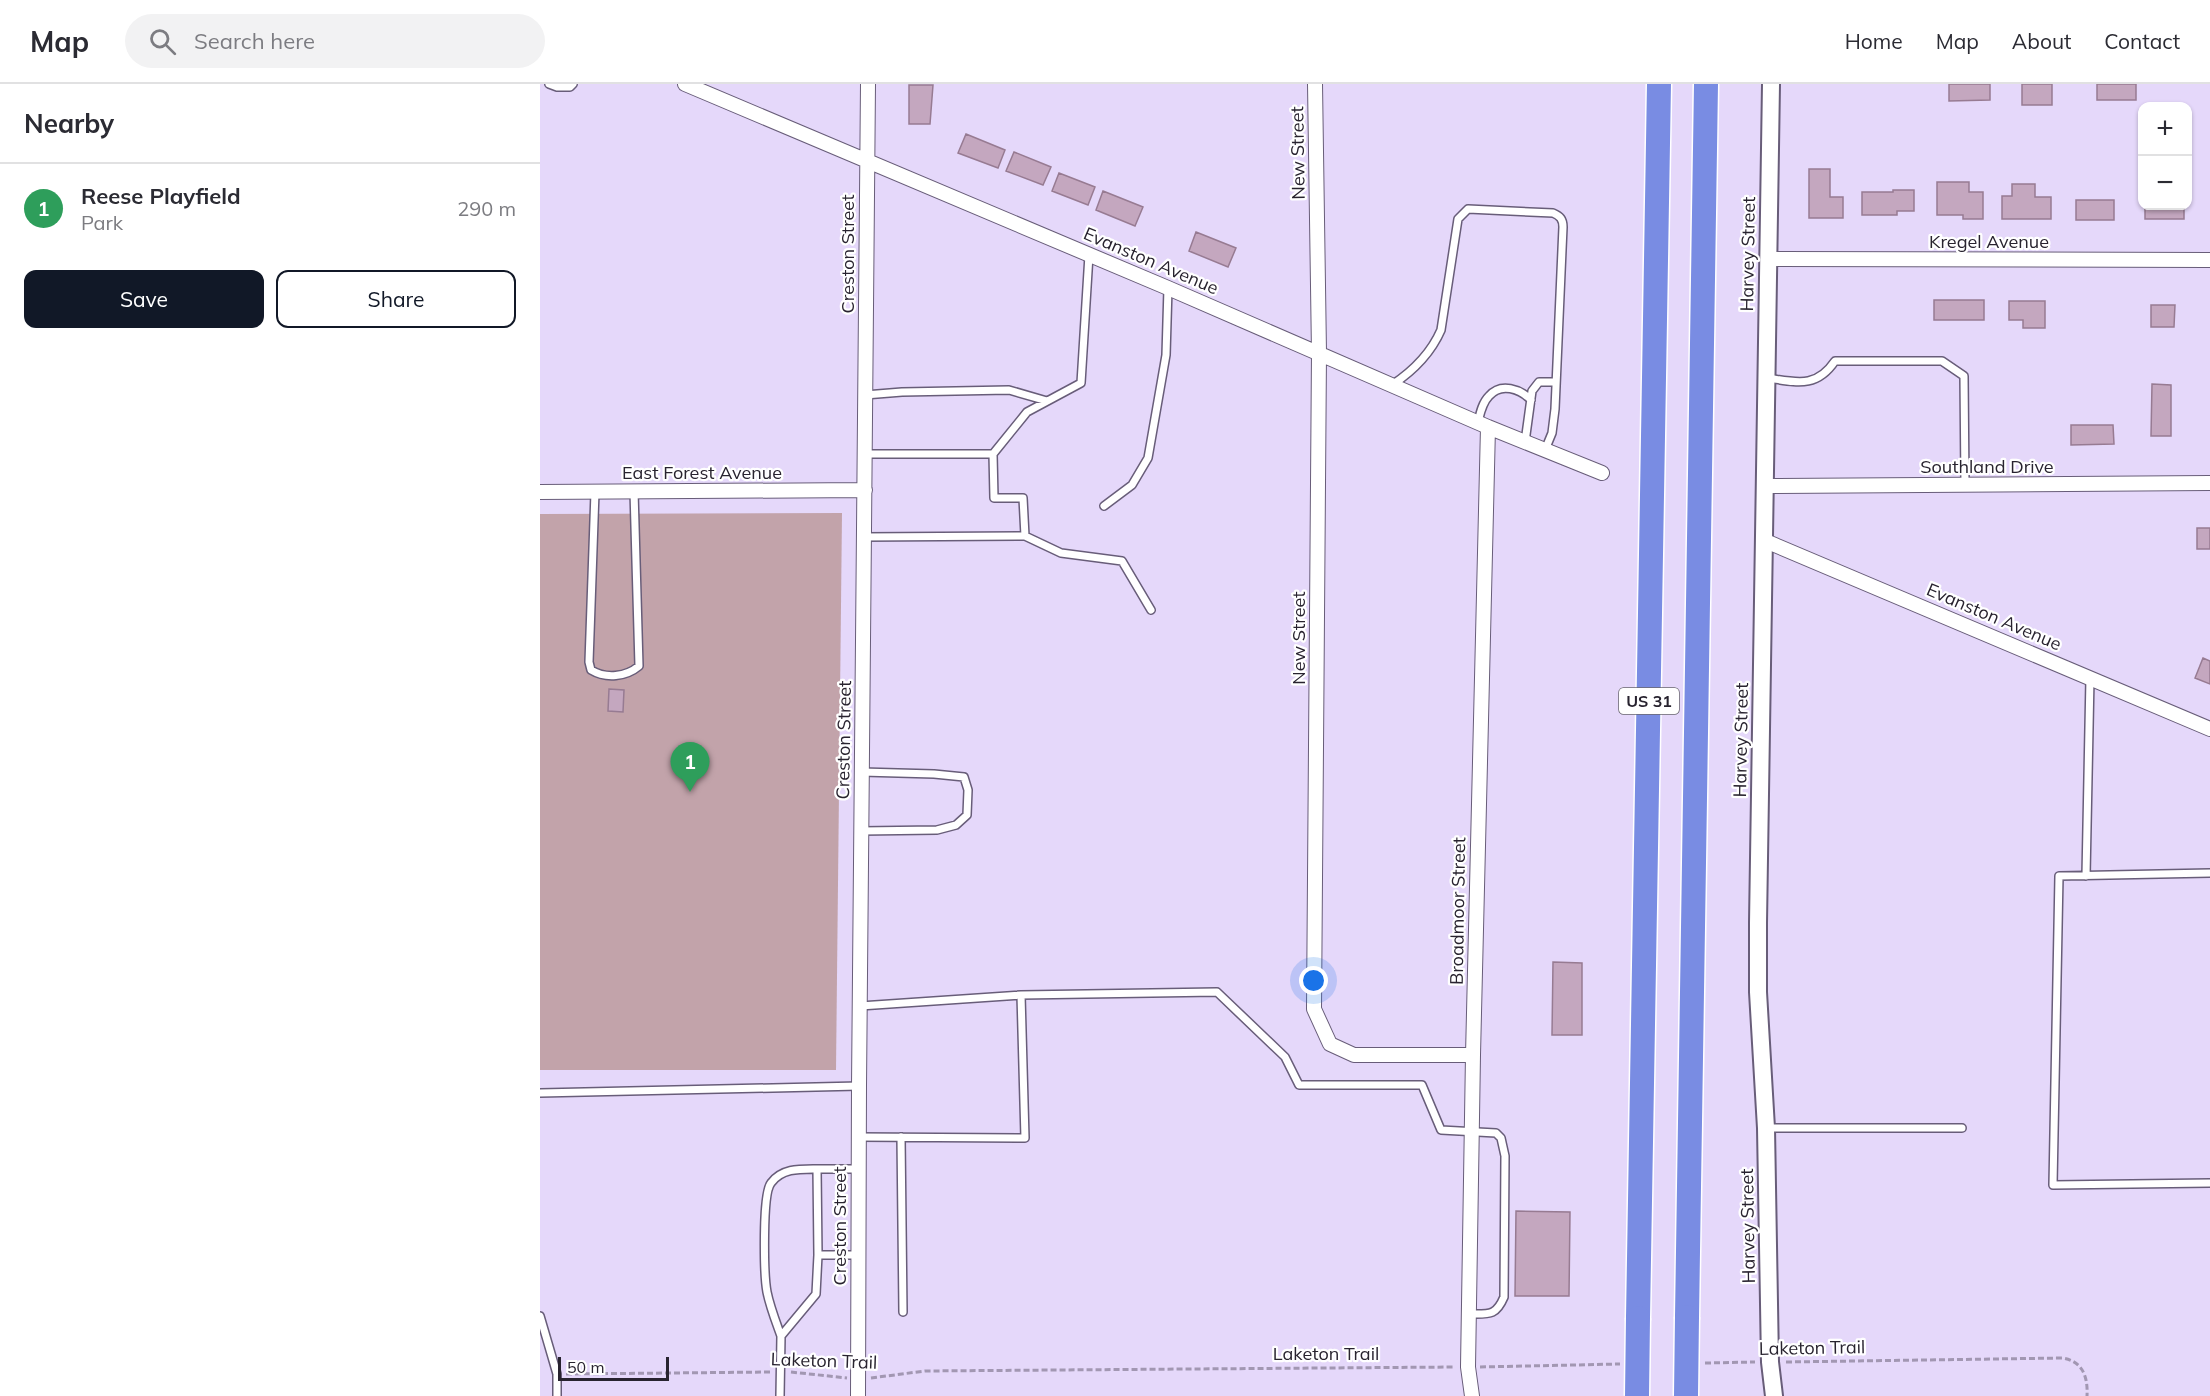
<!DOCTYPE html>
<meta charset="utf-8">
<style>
:root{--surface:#fff;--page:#f2f2f3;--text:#2b2b33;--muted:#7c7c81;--line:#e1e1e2;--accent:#111827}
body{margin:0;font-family:Mulish,sans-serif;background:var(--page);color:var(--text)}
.controls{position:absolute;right:18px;top:18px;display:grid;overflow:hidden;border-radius:12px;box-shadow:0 2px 4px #0004}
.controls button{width:54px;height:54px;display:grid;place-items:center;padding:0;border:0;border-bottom:2px solid var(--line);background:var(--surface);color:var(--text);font:30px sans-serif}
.scale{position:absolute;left:18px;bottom:15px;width:111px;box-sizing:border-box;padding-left:6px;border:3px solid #28232f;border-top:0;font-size:16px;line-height:21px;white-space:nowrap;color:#28232f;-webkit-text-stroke:4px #fff;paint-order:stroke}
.you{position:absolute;left:774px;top:897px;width:21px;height:21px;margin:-15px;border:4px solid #fff;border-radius:50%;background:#1a73e8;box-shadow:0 0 0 9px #1a73e833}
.badge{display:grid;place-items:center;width:39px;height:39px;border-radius:50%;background:var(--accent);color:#fff;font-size:20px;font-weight:700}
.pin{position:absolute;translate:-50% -50px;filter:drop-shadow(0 2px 3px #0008)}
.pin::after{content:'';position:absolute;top:32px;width:21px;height:18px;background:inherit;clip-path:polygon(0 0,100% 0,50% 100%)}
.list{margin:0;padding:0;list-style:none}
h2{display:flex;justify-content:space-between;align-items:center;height:78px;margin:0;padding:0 24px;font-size:26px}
h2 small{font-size:20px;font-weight:400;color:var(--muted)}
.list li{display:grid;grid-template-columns:39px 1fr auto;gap:18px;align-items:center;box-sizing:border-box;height:90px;padding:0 24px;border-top:2px solid var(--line)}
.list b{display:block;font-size:22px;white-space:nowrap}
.list p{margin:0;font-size:20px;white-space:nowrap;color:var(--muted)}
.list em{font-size:20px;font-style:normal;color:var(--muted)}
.actions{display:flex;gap:12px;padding:18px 24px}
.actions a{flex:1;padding:14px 0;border:2px solid var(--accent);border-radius:12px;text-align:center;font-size:21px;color:var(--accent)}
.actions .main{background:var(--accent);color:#fff}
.icon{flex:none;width:33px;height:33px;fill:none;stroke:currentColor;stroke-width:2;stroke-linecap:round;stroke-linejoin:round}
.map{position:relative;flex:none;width:1670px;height:1312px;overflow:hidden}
header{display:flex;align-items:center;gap:36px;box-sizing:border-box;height:84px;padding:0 30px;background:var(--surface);border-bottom:2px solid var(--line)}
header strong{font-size:28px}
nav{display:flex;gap:33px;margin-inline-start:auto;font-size:21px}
.search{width:420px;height:54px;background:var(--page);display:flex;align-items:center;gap:15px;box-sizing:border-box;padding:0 21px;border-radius:33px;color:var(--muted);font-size:22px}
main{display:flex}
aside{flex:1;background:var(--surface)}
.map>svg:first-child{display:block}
.green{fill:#c2a3aa}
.building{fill:#c4a7bf;stroke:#977b92;stroke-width:1.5}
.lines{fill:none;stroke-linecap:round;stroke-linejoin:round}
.service-casing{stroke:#685d79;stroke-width:10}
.minor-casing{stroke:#685d79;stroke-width:16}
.tertiary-casing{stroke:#685d79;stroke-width:20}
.motorway-casing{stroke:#fff;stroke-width:27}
.path{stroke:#a297b2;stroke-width:3;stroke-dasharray:6 3;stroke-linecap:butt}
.service{stroke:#fff;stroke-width:7}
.minor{stroke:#fff;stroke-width:14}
.tertiary{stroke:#fff;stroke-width:16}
.motorway{stroke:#798ce3;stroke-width:24}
.motorway-bridge-casing{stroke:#fff;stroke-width:27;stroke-linecap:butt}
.motorway-bridge{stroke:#798ce3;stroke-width:24}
.labels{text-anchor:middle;stroke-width:4.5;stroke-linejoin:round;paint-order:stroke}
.shield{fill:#fff;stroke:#68656d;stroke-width:1.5}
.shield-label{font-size:16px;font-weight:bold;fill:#28232f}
.street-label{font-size:18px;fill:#28232f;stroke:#fff}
</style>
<header>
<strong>Map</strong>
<div class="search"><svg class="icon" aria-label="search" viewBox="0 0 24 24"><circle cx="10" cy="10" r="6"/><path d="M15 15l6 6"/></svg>Search here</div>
<nav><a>Home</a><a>Map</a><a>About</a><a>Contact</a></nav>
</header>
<main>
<aside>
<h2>Nearby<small></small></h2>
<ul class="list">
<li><span class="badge" style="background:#2e9e5b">1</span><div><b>Reese Playfield</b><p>Park</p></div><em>290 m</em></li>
</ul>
<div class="actions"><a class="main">Save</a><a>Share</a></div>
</aside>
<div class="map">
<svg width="1670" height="1312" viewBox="0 0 1670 1312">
<rect width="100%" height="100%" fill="#e5d8fa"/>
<path class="green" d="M302,429L296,986H0V430Z"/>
<path class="building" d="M1409,0H1450V16L1409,17Z
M1482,0H1512V21H1482Z
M1557,0H1596V16H1557Z
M369,1H393L390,40H369Z
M426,50L465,66L458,84L418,69Z
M474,68L511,83L503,101L466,87Z
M1269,85H1290V113H1303V134H1269Z
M519,89L555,103L548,121L512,107Z
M1397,98H1429V108H1443V135H1423V131H1397Z
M1472,100H1495V113H1511V135H1462V112H1472Z
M1353,106H1374V127H1357V131H1322V108H1353Z
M563,107L603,123L595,142L556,126Z
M1536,116H1574V136H1536Z
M1605,122H1644V135H1605Z
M656,148L696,164L688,183L649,167Z
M1394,216H1444V236H1394Z
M1469,217H1505V244H1483V236H1469Z
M1611,221H1635L1634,243H1611Z
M1612,300L1631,301V352H1611Z
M1531,341H1573L1574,360L1531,361Z
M1657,444H1670V465H1657Z
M1663,574L1670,577V600L1655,594Z
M69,605L84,606L83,628L68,627Z
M1013,878L1042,879V951H1012Z
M976,1127L1030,1128L1029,1212H975Z"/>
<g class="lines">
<g class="service-casing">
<path id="service" d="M9,0L17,3H30L33,0
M1227,294C1256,298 1276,305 1295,277H1402L1424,292L1425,401
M852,301C873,287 891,269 901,246L918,135L928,125L1013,129C1020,132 1023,135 1023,143L1015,325L1012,349L1005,366
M325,311L362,308L469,306L507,317
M938,338C940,330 942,319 949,312C961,298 980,305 991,316
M985,358L992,307L999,298H1016
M453,370L487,328L541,299L549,171
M55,408L49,578L51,586C66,595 86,593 99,582L94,407
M564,422L592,401L608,374L626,271L628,204
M485,452L521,469L582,477L611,526
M324,453L485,452L483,414H454L453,370H325
M321,747L397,746L416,741L427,731L428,706L424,693L394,690L322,688
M1670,789L1519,792L1513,1101L1670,1099
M1546,792L1550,594
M320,922L481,911L677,908L745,973L759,1001H882L901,1046L956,1049L961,1054L965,1072L964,1213C956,1232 949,1230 930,1230
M0,1009L319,1002
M1226,1044H1422
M318,1053L485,1054L481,911
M361,1053L363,1228
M278,1171L277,1085H318
M0,1232L17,1290V1312
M241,1252C236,1238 230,1223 227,1208C224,1192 222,1110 231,1099C242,1084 260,1085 277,1085
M240,1312L241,1252L276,1210L278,1171H318"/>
</g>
<g class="minor-casing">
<path id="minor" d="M145,0L628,204L948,343L1062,389
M775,0L779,269L774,925L790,960L814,971H933
M1228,175L1670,176
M1225,402L1670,399
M0,408L325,406
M1223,456L1670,645
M318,1312L319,1002L328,0
M932,1312L928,1283L933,971L948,343"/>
</g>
<g class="tertiary-casing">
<path id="tertiary" d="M1231,0L1218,839V908L1226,1044L1230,1278L1234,1312"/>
</g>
<g class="motorway-casing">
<path id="motorway" d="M1147,1233L1166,0
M1098,1234L1119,0"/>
</g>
<path class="path" d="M1246,1278L1522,1274C1543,1277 1548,1293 1547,1312
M1165,1279L1215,1278
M940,1283L1080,1280
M251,1288L307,1294
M26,1290L232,1288
M331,1294L385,1287L915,1283"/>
<use href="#service" class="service"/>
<use href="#minor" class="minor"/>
<use href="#tertiary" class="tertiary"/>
<use href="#motorway" class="motorway"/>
<g class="motorway-bridge-casing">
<path id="motorway-bridge" d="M1097,1312L1098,1234
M1146,1312L1147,1233"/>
</g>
<use href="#motorway-bridge" class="motorway-bridge"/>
</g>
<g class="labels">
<rect class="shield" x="1079" y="604" width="60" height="26" rx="4.5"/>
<g class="shield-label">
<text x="1109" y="623">US 31</text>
</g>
<g class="street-label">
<text transform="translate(758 69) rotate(-91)" y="6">New Street</text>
<text x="1449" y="164">Kregel Avenue</text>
<text transform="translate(308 170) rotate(-90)" y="6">Creston Street</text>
<text transform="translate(1208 170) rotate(-89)" y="6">Harvey Street</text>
<text transform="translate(611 177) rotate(23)" y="6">Evanston Avenue</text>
<text x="1447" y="389">Southland Drive</text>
<text x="162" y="395">East Forest Avenue</text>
<text transform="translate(1454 533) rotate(23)" y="6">Evanston Avenue</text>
<text transform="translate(759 554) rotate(-90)" y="6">New Street</text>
<text transform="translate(304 656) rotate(-89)" y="6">Creston Street</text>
<text transform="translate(1201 656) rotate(-89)" y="6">Harvey Street</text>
<text transform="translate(918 827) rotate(-89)" y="6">Broadmoor Street</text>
<text transform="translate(300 1142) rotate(-90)" y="6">Creston Street</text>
<text transform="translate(1208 1142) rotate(-91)" y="6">Harvey Street</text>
<text transform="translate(1272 1264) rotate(-1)" y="6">Laketon Trail</text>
<text x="786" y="1276">Laketon Trail</text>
<text transform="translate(284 1277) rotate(2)" y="6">Laketon Trail</text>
</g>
</g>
</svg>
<div class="controls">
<button>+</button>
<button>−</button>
</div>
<div class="scale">50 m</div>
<div class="you"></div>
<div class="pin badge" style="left:150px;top:708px;background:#2e9e5b">1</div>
</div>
</main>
